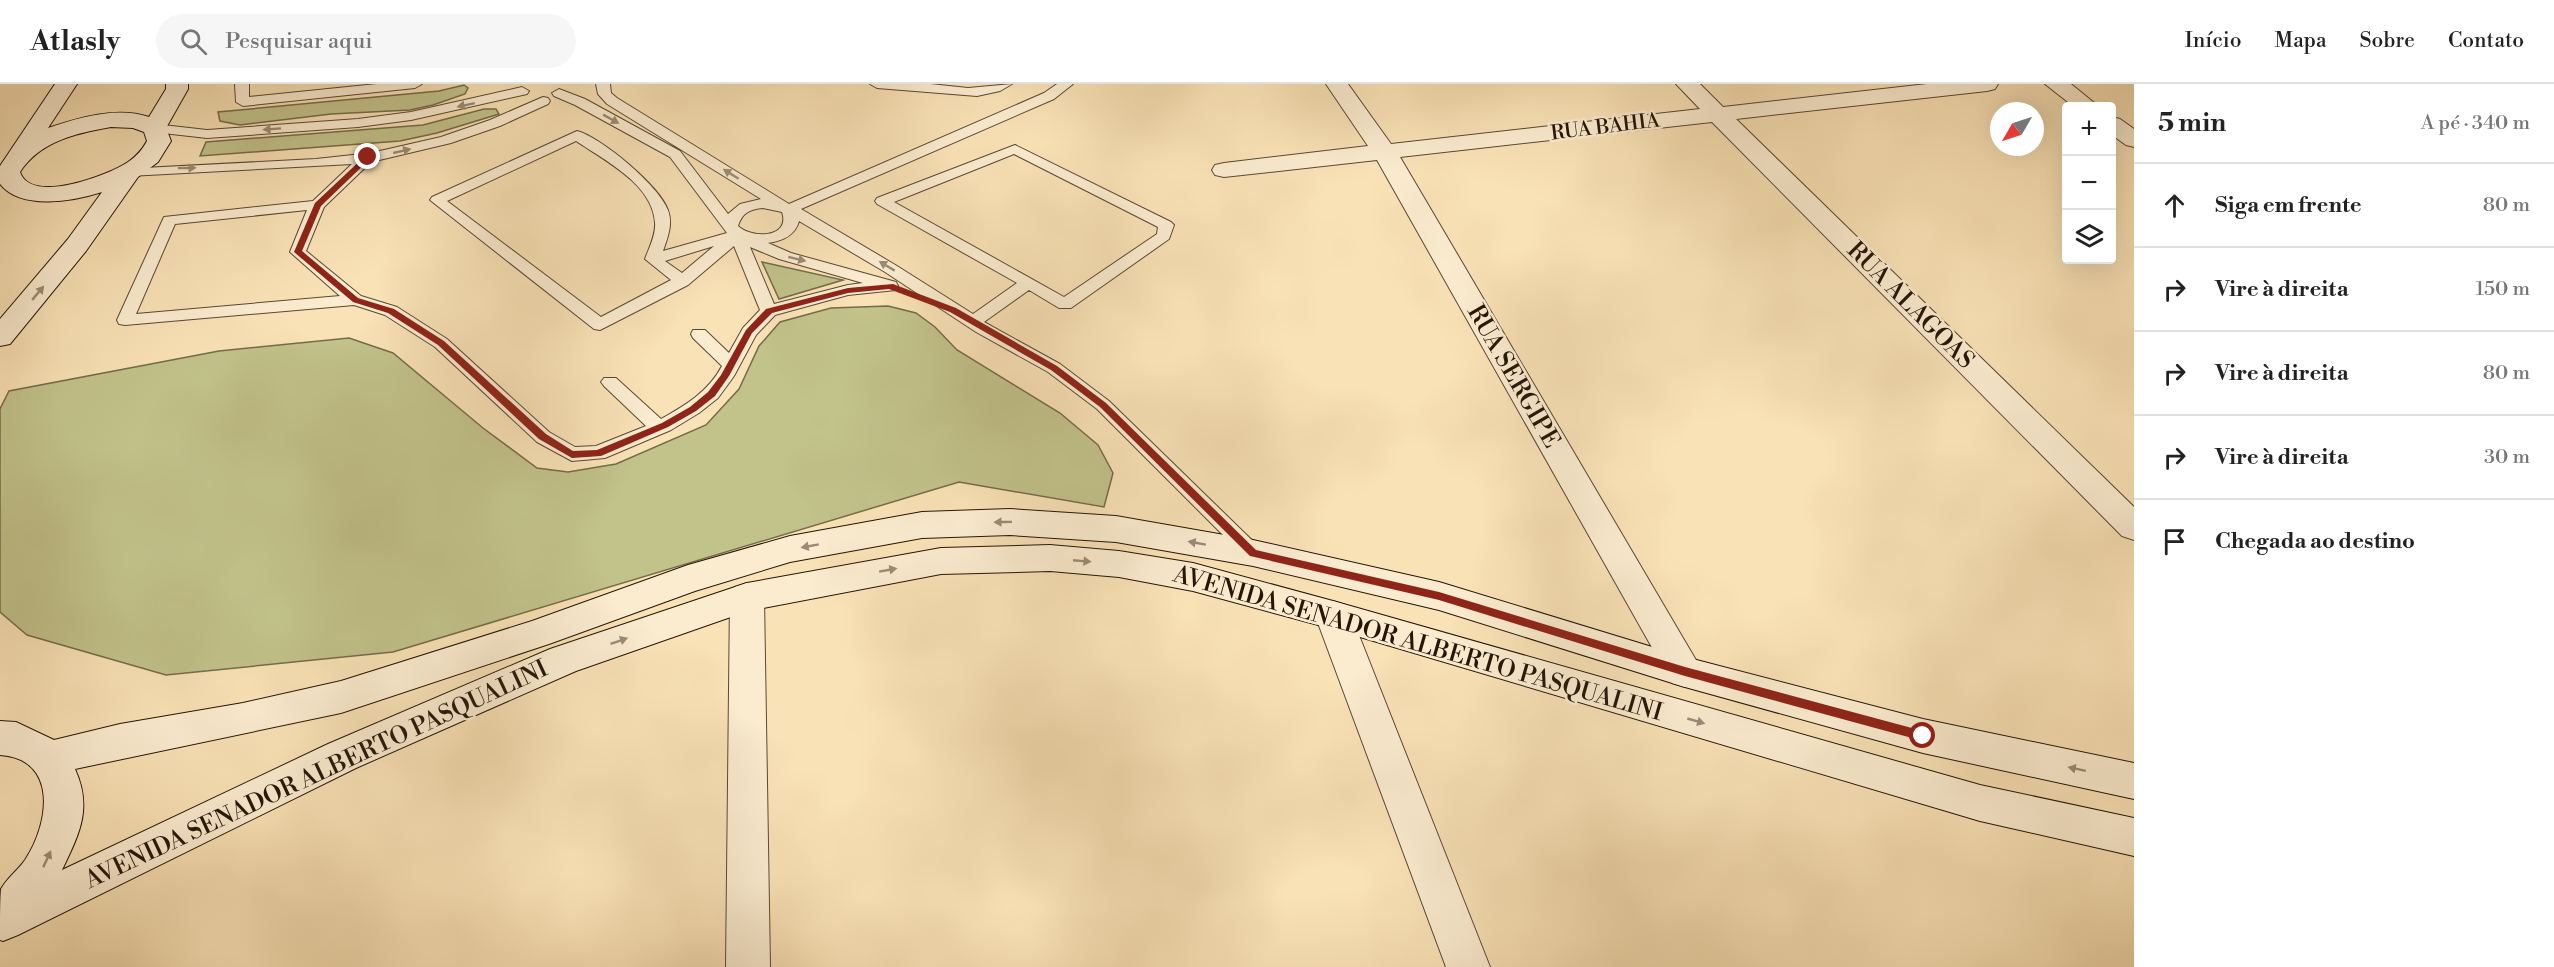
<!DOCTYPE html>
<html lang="pt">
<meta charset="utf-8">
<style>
:root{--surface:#fff;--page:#f6f6f6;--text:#222;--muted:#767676;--line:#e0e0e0}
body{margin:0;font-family:"Libre Bodoni",serif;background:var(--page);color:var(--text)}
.controls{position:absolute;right:18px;top:18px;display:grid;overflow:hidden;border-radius:6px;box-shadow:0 6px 24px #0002}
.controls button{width:54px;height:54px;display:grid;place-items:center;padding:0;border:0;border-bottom:2px solid var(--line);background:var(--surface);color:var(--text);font:30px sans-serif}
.compass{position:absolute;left:1990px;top:18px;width:54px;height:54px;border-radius:50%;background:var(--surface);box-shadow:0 6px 24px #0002;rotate:231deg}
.stop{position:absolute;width:18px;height:18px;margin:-14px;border:4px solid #8f2418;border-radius:50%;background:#fff}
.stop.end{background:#8f2418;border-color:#fff;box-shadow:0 2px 6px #0008}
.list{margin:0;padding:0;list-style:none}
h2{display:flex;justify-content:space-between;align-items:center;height:78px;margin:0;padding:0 24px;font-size:26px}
h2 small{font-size:20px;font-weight:400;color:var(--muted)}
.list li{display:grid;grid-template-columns:39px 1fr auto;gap:18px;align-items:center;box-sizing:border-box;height:84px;padding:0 24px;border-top:2px solid var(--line)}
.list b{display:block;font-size:22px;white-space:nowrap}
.list em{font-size:20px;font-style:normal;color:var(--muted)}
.icon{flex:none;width:33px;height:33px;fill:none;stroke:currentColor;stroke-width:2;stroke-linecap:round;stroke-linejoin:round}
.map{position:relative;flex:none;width:2134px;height:883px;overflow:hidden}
header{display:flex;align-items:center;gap:36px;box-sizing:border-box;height:84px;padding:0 30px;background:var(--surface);border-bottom:2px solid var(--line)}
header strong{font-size:28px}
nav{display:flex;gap:33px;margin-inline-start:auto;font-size:21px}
.search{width:420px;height:54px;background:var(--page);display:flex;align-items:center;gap:15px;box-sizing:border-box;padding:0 21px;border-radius:33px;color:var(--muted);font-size:22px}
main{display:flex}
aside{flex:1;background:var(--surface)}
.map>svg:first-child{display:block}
.green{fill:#c2c28b;stroke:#746c49;stroke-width:1.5}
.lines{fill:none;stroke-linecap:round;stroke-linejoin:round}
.lane-casing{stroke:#5a4833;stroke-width:2}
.street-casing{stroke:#5a4833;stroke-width:2}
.secondary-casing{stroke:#251507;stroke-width:2}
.lane{fill:#fbecd0;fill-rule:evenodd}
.street{fill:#fbecd0;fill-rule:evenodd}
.secondary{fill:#fbecd0;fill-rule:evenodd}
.oneway{fill:#9b8b76}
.route{fill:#8f2418}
.labels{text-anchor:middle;stroke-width:5;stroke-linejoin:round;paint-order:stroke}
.far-street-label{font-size:20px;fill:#251507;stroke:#fbecd0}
.street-label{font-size:24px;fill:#251507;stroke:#fbecd0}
</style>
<header>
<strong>Atlasly</strong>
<div class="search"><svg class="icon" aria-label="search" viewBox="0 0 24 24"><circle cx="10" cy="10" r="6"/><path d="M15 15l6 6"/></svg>Pesquisar aqui</div>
<nav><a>Início</a><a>Mapa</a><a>Sobre</a><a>Contato</a></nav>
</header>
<main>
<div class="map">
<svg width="2134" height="883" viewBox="0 0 2134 883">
<rect width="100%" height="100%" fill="#f9e2b6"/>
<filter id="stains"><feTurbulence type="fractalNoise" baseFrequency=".00333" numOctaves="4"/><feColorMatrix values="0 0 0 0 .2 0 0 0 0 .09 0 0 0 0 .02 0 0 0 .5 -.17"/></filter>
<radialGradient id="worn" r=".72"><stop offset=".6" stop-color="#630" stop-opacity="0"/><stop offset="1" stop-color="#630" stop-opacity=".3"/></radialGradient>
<path class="green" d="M464,1L468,4L465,10L433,21L410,26L331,30L240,41L220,37L218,28L439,7Z
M484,25H496L499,30L437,49L400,57L200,72L206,58L423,41Z
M762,178L843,196L779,215Z
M888,222L916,229L935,243L957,266L1060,329L1098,361L1113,389L1104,423L959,398L393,568L166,591L27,551L0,528V325L9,307L219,267L349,254L393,269L483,344L537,384L568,388L616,380L706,341L739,305L759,262L780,238L831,224Z"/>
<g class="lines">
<g class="lane-casing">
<path id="lane" d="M235,0H249V13L377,0H422L415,4L243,22L236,18Z
M596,0H610L611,9L617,14L789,120L1044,9L1057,0H1073L1054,15L801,125L897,182L973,230L1017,199L877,120L875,117L877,114L1015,61L1171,138L1174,141L1169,155L1071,224H1059L1029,206L984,238L1060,280L1109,317L1260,464L1263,469L1260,474L1253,477L1246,474L1097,325L1048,288L976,248L885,188L799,137C795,152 782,157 768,159L791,169L896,198L898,202L896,206L848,211L775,231L756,251L734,292L718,314L699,329L671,346L605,374L572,377L537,358L435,263L385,231L354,221L125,241L119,240L117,236L164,133L313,117L352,80L129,92L122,88L124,85L316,75L371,69L441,53L490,36L543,13L548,14L550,17L548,20L500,42L451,59L371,78L324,123L306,167L361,212L397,223L447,255L549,348L575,363L596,362L646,342L604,302L601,298L604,294H616L661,335C686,321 708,308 722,282L693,254L691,250L693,246H705L729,269L743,244L760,226L734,162L688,201L600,246L594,245L430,116L432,113L577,47C601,53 659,102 668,126C673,140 668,153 663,167L727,149L670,73L575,21L554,12L552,9L559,5L585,15L680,67L728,130L740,120L761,115L607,20L598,10ZM576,57C604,76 653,100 655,139C656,151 649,164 645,175L671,196L601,233L447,117ZM1014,70L1158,143L1157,150L1064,213L894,118ZM763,124L782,128C791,154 752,155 738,142C742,129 750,125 763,124ZM307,126L290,168L340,212L136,230L175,140ZM714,162L682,189L665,177ZM750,163L779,175L863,199L848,201L774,220Z
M870,0H930L968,4L1012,0L1000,7L977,12L877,4Z
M522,3L529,7L527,10L411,36L358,43L207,54L154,48L147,44L154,40L207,46L358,35L411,28Z"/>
</g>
<g class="street-casing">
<path id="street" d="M1326,0H1348L1391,60L1700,25L1676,0H1700L1723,23L1927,0H1998L1995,5L1987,7L1736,35L2134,423V456L2122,452L1712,38L1400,73L1703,588L1698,599L1685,603L1672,599L1377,76L1224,93L1215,91L1212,86L1215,81L1224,79L1368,62Z
M2045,0H2071L2098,22H2073Z
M2112,33L2120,35L2134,45V63L2126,61L2112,51Z
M747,499L759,503L764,513L770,883H726L730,513L735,503Z
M1333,517L1345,521L1351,531L1490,883H1446L1315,531L1321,521Z"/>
</g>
<g class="secondary-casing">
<path id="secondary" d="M55,0H77L48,44C78,34 117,22 149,33L166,5V0H188V5L166,44L171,57L158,78L138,93L86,167L10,260L0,262V235L68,155L102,108C74,117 21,127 0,100V82ZM111,43L133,44L144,48L147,57C142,66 137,72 128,78C109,91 31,121 20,88C40,57 77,49 111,43Z
M1010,425L1116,432L1253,456L1439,498L1685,573L1923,635L2134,679V715L1923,669L1685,603L1439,526L1253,482L1116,458L1010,451L922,454L790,478L695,507L549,560L341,629L75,685C93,725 79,750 62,786L328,660L550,565L747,499L941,464L1050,461L1119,467L1193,479L1333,517L1980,701L2134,734V772L1980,737L1333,545L1193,507L1119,493L1050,487L941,490L748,527L576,587L356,684L18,851L3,857L0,856C0,844 0,813 1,805C7,794 18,786 25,776C49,740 59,675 0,671V637L16,638L54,656L120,640L243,619L341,597L532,537L688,481L790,452L922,428Z"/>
</g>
<use href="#lane" class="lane"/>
<use href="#street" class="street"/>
<use href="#secondary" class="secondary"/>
</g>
<defs><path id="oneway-solid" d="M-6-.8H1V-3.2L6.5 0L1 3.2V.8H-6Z" transform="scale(1.5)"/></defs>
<g class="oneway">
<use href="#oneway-solid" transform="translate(466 21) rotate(168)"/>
<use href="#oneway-solid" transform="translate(611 35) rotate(29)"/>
<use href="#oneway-solid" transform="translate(272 45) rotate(176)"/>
<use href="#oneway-solid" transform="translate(402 67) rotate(-13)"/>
<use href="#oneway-solid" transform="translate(187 84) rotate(-1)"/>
<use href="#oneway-solid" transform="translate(731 90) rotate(-148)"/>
<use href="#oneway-solid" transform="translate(797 175) rotate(14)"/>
<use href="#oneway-solid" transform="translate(887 182) rotate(-149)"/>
<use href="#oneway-solid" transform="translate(38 209) rotate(-50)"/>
<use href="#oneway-solid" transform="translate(1003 438) rotate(179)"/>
<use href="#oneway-solid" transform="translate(1197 459) rotate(-170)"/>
<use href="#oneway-solid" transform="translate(810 462) rotate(170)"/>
<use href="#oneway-solid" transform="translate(1082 477) rotate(5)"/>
<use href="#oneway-solid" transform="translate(888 486) rotate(-10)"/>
<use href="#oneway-solid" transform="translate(619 557) rotate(-19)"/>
<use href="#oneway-solid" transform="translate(1696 637) rotate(16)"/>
<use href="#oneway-solid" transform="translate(2077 685) rotate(-168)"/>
<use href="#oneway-solid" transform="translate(47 775) rotate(-65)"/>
</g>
<path class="route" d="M366,71L372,73L321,122L302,167L358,214L394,225L444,257L546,350L573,367L597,366L662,339L690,323L708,308L721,291L746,246L766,225L848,204L893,200L956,224L1057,282L1106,319L1256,466L1439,508L1685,583L1923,647L1929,652L1923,657L1685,592L1439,516L1250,472L1100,323L1051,286L950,228L889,205L848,209L772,229L752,249L729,292L715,312L696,327L668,343L601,372L572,374L539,355L438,261L388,229L353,218L294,168L315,119Z"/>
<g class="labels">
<g class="far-street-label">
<text transform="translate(1605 42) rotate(-7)" y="7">RUA BAHIA</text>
</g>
<g class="street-label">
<text transform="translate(1911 221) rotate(45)" y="8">RUA ALAGOAS</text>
<text transform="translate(1514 292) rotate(60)" y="8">RUA SERGIPE</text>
<text transform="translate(1418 559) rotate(16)" y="8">AVENIDA SENADOR ALBERTO PASQUALINI</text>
<text transform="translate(316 690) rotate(-25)" y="8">AVENIDA SENADOR ALBERTO PASQUALINI</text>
</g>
</g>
<rect width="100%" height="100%" filter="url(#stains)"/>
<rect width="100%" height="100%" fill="url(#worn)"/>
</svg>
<div class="controls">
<button>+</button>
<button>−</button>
<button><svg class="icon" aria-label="layers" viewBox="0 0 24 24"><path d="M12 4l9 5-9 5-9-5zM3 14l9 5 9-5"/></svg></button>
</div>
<svg class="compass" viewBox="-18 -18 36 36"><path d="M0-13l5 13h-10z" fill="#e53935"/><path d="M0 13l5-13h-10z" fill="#767676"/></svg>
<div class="stop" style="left:1923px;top:652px"></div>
<div class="stop end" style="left:368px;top:73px"></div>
</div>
<aside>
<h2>5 min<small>A pé · 340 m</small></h2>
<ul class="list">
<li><svg class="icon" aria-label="ahead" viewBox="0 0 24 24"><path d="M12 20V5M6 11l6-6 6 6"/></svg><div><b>Siga em frente</b></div><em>80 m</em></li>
<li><svg class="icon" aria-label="right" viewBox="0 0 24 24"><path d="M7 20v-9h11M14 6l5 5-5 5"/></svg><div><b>Vire à direita</b></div><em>150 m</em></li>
<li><svg class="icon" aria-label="right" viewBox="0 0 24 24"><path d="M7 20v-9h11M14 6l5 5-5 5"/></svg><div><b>Vire à direita</b></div><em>80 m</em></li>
<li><svg class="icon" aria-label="right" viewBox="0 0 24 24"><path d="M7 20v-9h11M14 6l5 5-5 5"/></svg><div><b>Vire à direita</b></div><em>30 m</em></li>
<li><svg class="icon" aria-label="arrive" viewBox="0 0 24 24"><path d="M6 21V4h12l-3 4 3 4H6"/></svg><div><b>Chegada ao destino</b></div></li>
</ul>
</aside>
</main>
